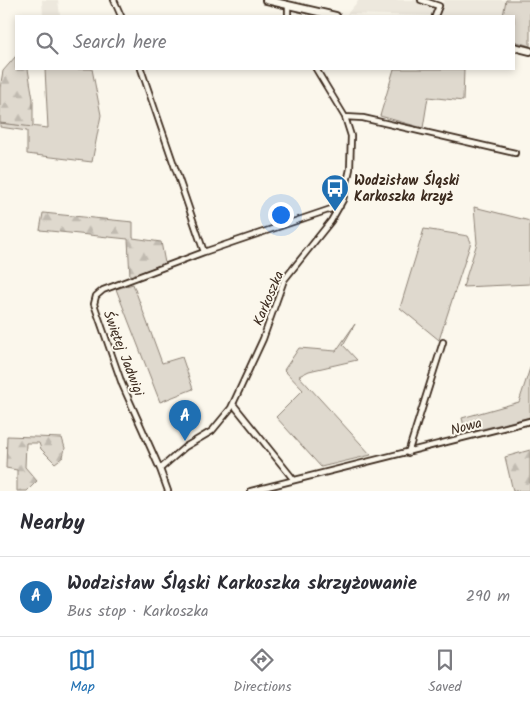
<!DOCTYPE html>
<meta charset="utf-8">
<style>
:root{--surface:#fff;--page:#f2f2f3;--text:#2b2b33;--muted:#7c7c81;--line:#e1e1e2;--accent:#1f6fb2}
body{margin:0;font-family:Kalam,sans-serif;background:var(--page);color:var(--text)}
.you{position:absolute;left:280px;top:214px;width:18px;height:18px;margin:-12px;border:4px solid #fff;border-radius:50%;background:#1a73e8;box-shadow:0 0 0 8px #1a73e833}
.badge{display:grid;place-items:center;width:32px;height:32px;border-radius:50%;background:var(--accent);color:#fff;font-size:16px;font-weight:700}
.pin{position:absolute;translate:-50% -41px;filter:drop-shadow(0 1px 2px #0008)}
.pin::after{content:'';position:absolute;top:26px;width:18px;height:15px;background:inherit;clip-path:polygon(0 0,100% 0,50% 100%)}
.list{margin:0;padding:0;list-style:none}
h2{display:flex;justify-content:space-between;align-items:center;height:65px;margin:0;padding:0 20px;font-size:21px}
h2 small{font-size:16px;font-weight:400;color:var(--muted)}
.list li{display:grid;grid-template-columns:32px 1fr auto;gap:15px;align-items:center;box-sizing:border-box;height:80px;padding:0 20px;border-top:1px solid var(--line)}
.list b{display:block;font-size:19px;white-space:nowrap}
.list p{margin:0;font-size:16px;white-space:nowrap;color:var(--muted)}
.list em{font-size:16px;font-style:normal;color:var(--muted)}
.icon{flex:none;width:28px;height:28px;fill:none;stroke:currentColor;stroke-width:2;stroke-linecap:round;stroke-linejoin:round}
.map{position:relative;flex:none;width:530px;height:491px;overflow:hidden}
.search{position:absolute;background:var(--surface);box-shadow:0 2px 8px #0003;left:15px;right:15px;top:15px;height:55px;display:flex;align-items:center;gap:12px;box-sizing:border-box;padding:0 18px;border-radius:0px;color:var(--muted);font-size:19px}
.sheet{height:145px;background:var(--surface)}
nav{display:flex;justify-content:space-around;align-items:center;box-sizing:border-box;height:70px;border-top:1px solid var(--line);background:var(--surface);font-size:14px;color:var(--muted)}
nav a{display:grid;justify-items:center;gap:2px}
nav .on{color:var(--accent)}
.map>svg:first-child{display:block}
.built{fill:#ede8dd}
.green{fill:#dfd9ce;stroke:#8d8276}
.forest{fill:url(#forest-firs);stroke:#8d8276}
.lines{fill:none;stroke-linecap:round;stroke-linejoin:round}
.street-casing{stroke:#3b2a1e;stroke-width:8}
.secondary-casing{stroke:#3b2a1e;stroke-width:10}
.street{stroke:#fbf7ec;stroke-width:4.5}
.secondary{stroke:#fbf7ec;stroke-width:6}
.labels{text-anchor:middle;stroke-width:4;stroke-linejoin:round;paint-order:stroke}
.poi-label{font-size:14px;font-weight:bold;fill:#3b2a1e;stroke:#fbf7ec;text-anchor:start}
.street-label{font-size:14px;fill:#3b2a1e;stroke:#fbf7ec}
</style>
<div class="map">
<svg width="530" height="491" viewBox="0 0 530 491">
<defs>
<pattern id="forest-firs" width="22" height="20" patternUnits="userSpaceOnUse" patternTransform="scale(1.25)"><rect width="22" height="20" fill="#dfd9ce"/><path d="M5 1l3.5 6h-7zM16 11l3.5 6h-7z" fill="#c0bab0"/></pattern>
</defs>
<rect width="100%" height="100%" fill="#fbf7ec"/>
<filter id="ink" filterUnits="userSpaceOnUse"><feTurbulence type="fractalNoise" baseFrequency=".02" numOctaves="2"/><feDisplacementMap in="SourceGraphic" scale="10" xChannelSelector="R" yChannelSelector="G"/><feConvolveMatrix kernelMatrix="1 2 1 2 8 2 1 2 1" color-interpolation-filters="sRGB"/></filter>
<g filter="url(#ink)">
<path class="built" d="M42,0H58L60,16H43Z
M359,0H416L435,7V10L433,16L347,14Z
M444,0H506L503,16H438Z"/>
<path class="green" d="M506,0H530V46L514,41V16H503Z
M45,69H92L101,115L92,162L27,154V131L0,127V123L48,128Z
M394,69H464L463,101L428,97L423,128L380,116Z
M474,207L530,221V284L463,287L477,243Z
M424,229L468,236L471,242L439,340L400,308Z
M133,284L162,363L182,357L193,389L160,402L116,289Z
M355,324L343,345L357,360L309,371L299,376L371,455L321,467L276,417L303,390L284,370L299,348L336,351Z
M530,368V417L466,433L462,418L519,402Z"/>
<path class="forest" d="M16,56V69H28L33,99V127L0,123V88L3,71Z
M43,213L133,222V238L161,242L165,263L130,277L128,239L40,230Z
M7,436L62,438L65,448L63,457L55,463L41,449L39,443H26L25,467L37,481L27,491H17V470L6,468Z
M530,450V491H513L505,457Z"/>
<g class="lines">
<g class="street-casing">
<path id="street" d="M114,0L121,16
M421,0L439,6L435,16
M288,5V16
M141,69L204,252L340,206
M345,117L363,118L515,153
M233,404L294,480
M408,453L443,342
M160,469L122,384L94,304L96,296L103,290L204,252
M168,491L160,469L185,447L212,431L231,408L263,339L284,280L331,221L343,200L350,169L351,136L345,117L316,69
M251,491L530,421"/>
</g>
<g class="secondary-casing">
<path id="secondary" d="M266,0L336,16
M514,47L530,51"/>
</g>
<use href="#street" class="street"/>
<use href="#secondary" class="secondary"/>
</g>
</g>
<defs>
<g id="bus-pin" transform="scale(1.4375)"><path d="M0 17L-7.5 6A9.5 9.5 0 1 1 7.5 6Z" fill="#1f6fb2" stroke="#fbf7ec"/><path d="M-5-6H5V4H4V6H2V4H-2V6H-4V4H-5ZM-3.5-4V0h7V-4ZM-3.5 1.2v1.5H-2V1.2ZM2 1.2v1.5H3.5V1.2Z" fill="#fff"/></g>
</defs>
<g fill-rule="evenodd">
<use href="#bus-pin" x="335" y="188"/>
</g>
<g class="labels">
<g class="poi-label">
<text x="354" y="185">Wodzisław Śląski<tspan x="354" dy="16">Karkoszka krzyż</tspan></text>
</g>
<g class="street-label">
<text transform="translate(268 298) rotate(-67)" y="5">Karkoszka</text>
<text transform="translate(124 353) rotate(69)" y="5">Świętej Jadwigi</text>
<text transform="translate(466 426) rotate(-15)" y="5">Nowa</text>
</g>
</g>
</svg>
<div class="you"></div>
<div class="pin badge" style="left:185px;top:441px">A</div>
<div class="search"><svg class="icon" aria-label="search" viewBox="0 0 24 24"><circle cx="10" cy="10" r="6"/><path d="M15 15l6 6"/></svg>Search here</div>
</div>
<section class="sheet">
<h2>Nearby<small></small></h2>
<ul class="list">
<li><span class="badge">A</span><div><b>Wodzisław Śląski Karkoszka skrzyżowanie</b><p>Bus stop · Karkoszka</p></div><em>290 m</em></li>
</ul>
</section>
<nav>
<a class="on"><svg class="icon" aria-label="map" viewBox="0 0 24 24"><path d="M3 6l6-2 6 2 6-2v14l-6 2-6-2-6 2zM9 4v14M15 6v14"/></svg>Map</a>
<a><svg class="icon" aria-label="directions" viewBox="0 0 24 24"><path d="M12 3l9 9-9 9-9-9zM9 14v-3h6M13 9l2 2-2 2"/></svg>Directions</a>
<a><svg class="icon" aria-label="saved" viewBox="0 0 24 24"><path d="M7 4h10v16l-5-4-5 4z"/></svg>Saved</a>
</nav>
